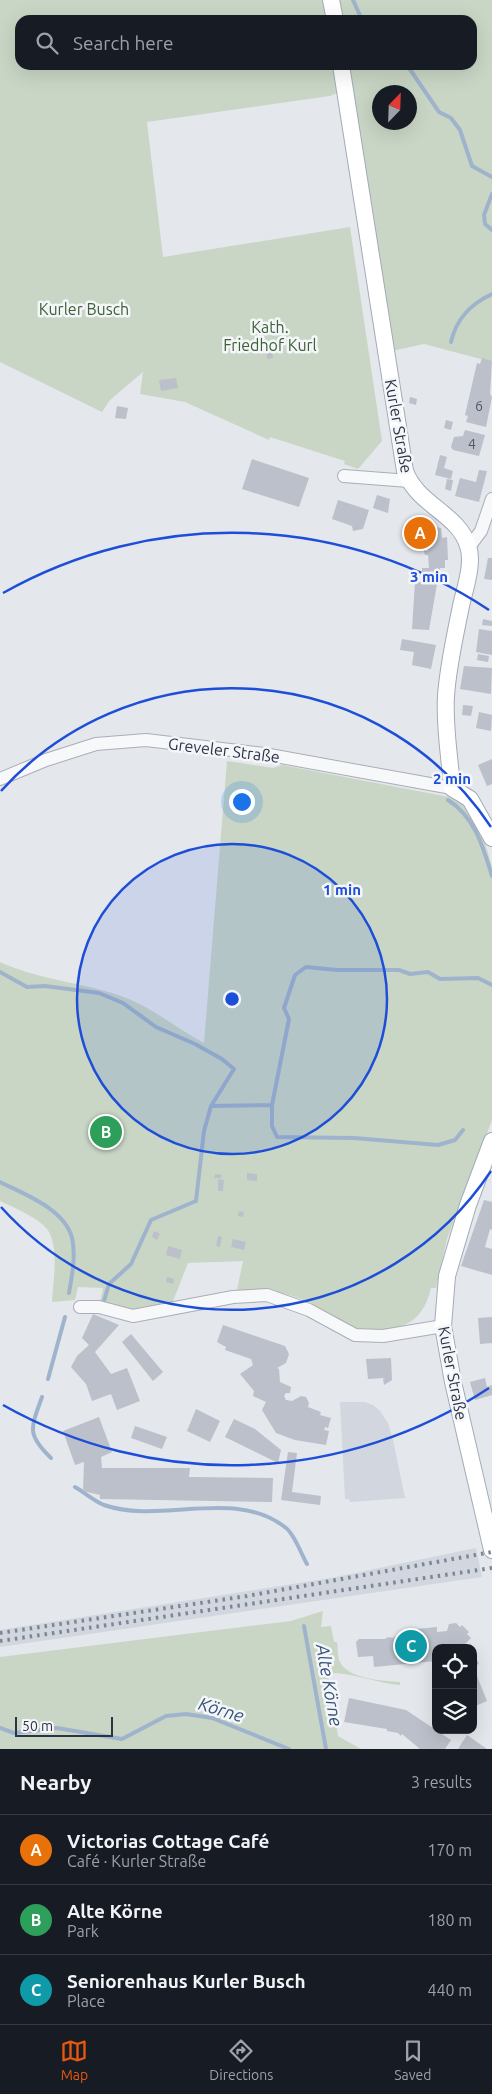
<!DOCTYPE html>
<meta charset="utf-8">
<style>
:root{--surface:#171b24;--page:#242831;--text:#f1f3f6;--muted:#9ea1a6;--line:#363941;--accent:#ea580c}
body{margin:0;font-family:Ubuntu,sans-serif;background:var(--page);color:var(--text)}
.controls{position:absolute;right:15px;bottom:15px;display:grid;overflow:hidden;border-radius:10px;box-shadow:0 5px 20px #0002}
.controls button{width:45px;height:45px;display:grid;place-items:center;padding:0;border:0;border-bottom:1px solid var(--line);background:var(--surface);color:var(--text);font:25px sans-serif}
.compass{position:absolute;left:372px;top:85px;width:45px;height:45px;border-radius:50%;background:var(--surface);box-shadow:0 5px 20px #0002;rotate:23deg}
.scale{position:absolute;left:15px;bottom:12px;width:98px;box-sizing:border-box;padding-left:5px;border:2px solid #2b3445;border-top:0;font-size:14px;line-height:18px;white-space:nowrap;color:#2b3445;-webkit-text-stroke:4px #f4f6f9;paint-order:stroke}
.you{position:absolute;left:241px;top:801px;width:18px;height:18px;margin:-12px;border:4px solid #fff;border-radius:50%;background:#1a73e8;box-shadow:0 0 0 8px #1a73e833}
.badge{display:grid;place-items:center;width:32px;height:32px;border-radius:50%;background:var(--accent);color:#fff;font-size:16px;font-weight:700}
.pin{position:absolute;translate:-50% -50%;border:2px solid #fff;box-shadow:0 1px 5px #0006}
.list{margin:0;padding:0;list-style:none}
h2{display:flex;justify-content:space-between;align-items:center;height:65px;margin:0;padding:0 20px;font-size:21px}
h2 small{font-size:16px;font-weight:400;color:var(--muted)}
.list li{display:grid;grid-template-columns:32px 1fr auto;gap:15px;align-items:center;box-sizing:border-box;height:70px;padding:0 20px;border-top:1px solid var(--line)}
.list b{display:block;font-size:19px;white-space:nowrap}
.list p{margin:0;font-size:16px;white-space:nowrap;color:var(--muted)}
.list em{font-size:16px;font-style:normal;color:var(--muted)}
.icon{flex:none;width:28px;height:28px;fill:none;stroke:currentColor;stroke-width:2;stroke-linecap:round;stroke-linejoin:round}
.map{position:relative;flex:none;width:492px;height:1749px;overflow:hidden}
.search{position:absolute;background:var(--surface);box-shadow:0 5px 20px #0002;left:15px;right:15px;top:15px;height:55px;display:flex;align-items:center;gap:12px;box-sizing:border-box;padding:0 18px;border-radius:15px;color:var(--muted);font-size:19px}
.sheet{height:275px;background:var(--surface)}
nav{display:flex;justify-content:space-around;align-items:center;box-sizing:border-box;height:70px;border-top:1px solid var(--line);background:var(--surface);font-size:14px;color:var(--muted)}
nav a{display:grid;justify-items:center;gap:2px}
nav .on{color:var(--accent)}
.map>svg:first-child{display:block}
.built{fill:#d2d6de}
.green{fill:#c9d6c5;fill-rule:evenodd}
.lines{fill:none;stroke-linecap:round;stroke-linejoin:round}
.stream{stroke:#9fb4cc;stroke-width:4}
.building{fill:#bbc0ca}
.minor-casing{stroke:#a9aeb7;stroke-width:14}
.major-casing{stroke:#a3abb8;stroke-width:18}
.minor{stroke:#f7f8fa;stroke-width:12}
.major{stroke:#fff;stroke-width:16}
.rail{stroke:#7d8696;stroke-width:4;stroke-dasharray:2.5 5;stroke-linecap:butt}
.ring{fill:none;stroke:#1d4ed8;stroke-width:2.5}
.labels{text-anchor:middle;stroke-width:5;stroke-linejoin:round;paint-order:stroke}
.number-label{font-size:14px;fill:#4f5766}
.park-label{font-size:16px;fill:#3f6138;stroke:#f4f6f9}
.street-label{font-size:16px;fill:#2b3445;stroke:#f4f6f9}
.water-label{font-size:18px;font-style:italic;fill:#34527a;stroke:#f4f6f9}
.centre{fill:#1d4ed8;stroke:#f4f6f9;stroke-width:2.5}
.ring-label{font-size:15px;text-anchor:middle;font-weight:bold;fill:#1d4ed8;stroke:#f4f6f9;stroke-width:5;stroke-linejoin:round;paint-order:stroke}
</style>
<div class="map">
<svg width="492" height="1749" viewBox="0 0 492 1749">
<rect width="100%" height="100%" fill="#e4e7ec"/>
<path class="built" d="M340,1402H365L373,1405L380,1411L388,1423L393,1440L405,1498L350,1502L349,1499H345Z
M476,1548L482,1577L0,1647V1630L331,1578Z"/>
<path class="green" d="M0,0H492V362L424,344L387,352L349,88L330,96L147,122L163,257L350,227L382,441L358,469L344,464L345,461L270,437L269,440L185,402L140,394L143,372L110,400L102,412L0,362ZM20,20H472V65H20ZM380,92H410V122H380Z
M227,761L273,768L282,765L449,797C454,800 462,803 466,808C480,822 486,847 492,866V1120L447,1239L436,1288H431C424,1319 405,1331 373,1330C367,1330 359,1331 354,1329C339,1323 326,1310 311,1303C287,1292 263,1290 237,1290L243,1261L188,1263L170,1309L133,1316L99,1307L103,1288L78,1287L75,1300L52,1302C53,1281 59,1251 49,1232C42,1219 13,1207 0,1201V962C39,980 81,982 121,996C150,1006 176,1028 204,1043Z
M323,1611L321,1627L331,1626L334,1642H337C338,1648 337,1656 340,1662C348,1679 384,1681 400,1682V1685C378,1684 345,1670 328,1674L338,1736L361,1749H0V1657L291,1621Z"/>
<g class="lines">
<path class="stream" d="M353,0L362,20
M407,65L439,112L451,118L460,130L472,166L492,177
M492,194L484,215L485,224L492,230
M451,342C456,319 472,303 492,294
M448,800C475,817 483,847 492,876
M0,972L27,987L45,986L99,993L123,1003L156,1027L195,1044L222,1059L234,1069L211,1106L204,1131L196,1201L151,1220L131,1264L109,1284L104,1301
M211,1106L272,1105
M463,1130L455,1140L438,1145L354,1138L277,1137L272,1126V1105L289,1019L284,1008L295,975L306,967L337,970H399L410,974L428,972L440,979L478,978L492,985
M0,1182C24,1194 65,1209 72,1238C76,1255 72,1276 69,1293
M48,1379L65,1317
M42,1397C31,1428 26,1434 51,1458
M75,1487C84,1492 94,1501 104,1505C161,1525 236,1487 286,1528C295,1535 301,1554 307,1564
M304,1626L326,1749
M0,1728L14,1733L57,1728L122,1739L166,1716L186,1714L212,1718L289,1749"/>
</g>
<path class="building" d="M272,349L273,358L267,359L266,350Z
M482,358L492,361L490,394L492,397L486,427L466,422L468,416L465,415L477,363L480,364Z
M176,378L178,388L161,391L159,380Z
M410,397L417,399L416,405L409,403Z
M117,406L128,408L126,419L115,418Z
M446,420L453,422L451,430L444,428Z
M465,430L485,435L479,456L453,450L451,447L454,437L463,436Z
M440,455L447,457L444,468L453,471L451,479L435,475Z
M252,459L309,478L299,507L242,489Z
M479,470L487,471L479,502L455,496L460,478L476,482Z
M447,479L453,480L451,491L445,489Z
M377,495L390,499L388,513L373,508Z
M338,500L369,510L363,529L353,531L352,526L332,519Z
M426,525L441,528L442,538L447,537L448,560H445V568H440V576L422,577V568H429L428,555H425L424,551H428V547L414,548L412,526Z
M488,558H492V580L484,579Z
M423,580L437,584L429,630L412,629L415,582H423Z
M483,619L492,621V626L482,625Z
M479,629L492,631V655L476,652Z
M402,639L436,645L431,669L412,665L414,652L400,650Z
M478,654L489,656L488,662L477,660Z
M464,666L492,668L491,694L460,689Z
M463,705L473,706L471,716L462,715Z
M479,712L492,715L491,731L476,728Z
M492,759V784L487,786L478,765Z
M247,1173L257,1174V1181L247,1180Z
M215,1174L222,1175L221,1178H214Z
M218,1179L224,1180L223,1191H218Z
M484,1200L492,1202V1230L490,1229L485,1247L492,1249V1275L461,1266Z
M239,1211L244,1212L243,1217L238,1216Z
M154,1231L160,1234L157,1240L152,1237Z
M218,1236L222,1237L220,1247L216,1246Z
M233,1239L246,1242L244,1250L231,1247Z
M168,1246L182,1250L180,1259L166,1255Z
M167,1277L174,1279L173,1284L166,1282Z
M93,1314L119,1325L95,1352L111,1374L127,1368L140,1401L117,1410L111,1394L92,1401L86,1384L71,1367L77,1356L89,1345L82,1338Z
M492,1317V1343L480,1344L478,1318Z
M223,1325L285,1346L289,1354L286,1363L277,1368L279,1369L280,1382L291,1387L290,1393H286L284,1396L286,1400L292,1401L301,1396L306,1397L309,1403L308,1407L321,1412L320,1415L331,1418L328,1428L325,1427L324,1430L329,1431L326,1445L295,1440L276,1433L262,1410L266,1402L253,1396L254,1391L240,1374L253,1365L251,1359L225,1350L226,1347L217,1342Z
M131,1334L163,1372L153,1381L122,1342Z
M391,1358L392,1380L384,1385L383,1379L385,1378L368,1379L366,1359Z
M485,1378L487,1387L492,1385V1395L475,1400L470,1382Z
M196,1409L220,1421L210,1442L187,1431Z
M99,1417L112,1452L101,1457L102,1468H190L189,1477L273,1478L272,1502L100,1499V1495L83,1491L84,1462L75,1465L63,1431Z
M234,1419L255,1429L281,1450L278,1463L225,1437Z
M135,1426L167,1437L162,1449L131,1438Z
M288,1452L297,1453L292,1492L321,1496L320,1505L281,1500Z
M456,1623L460,1627L462,1625L469,1632L467,1634L471,1638L465,1644L466,1648H436V1661L374,1667L373,1656L358,1657L356,1642L359,1639H385L388,1637L393,1638L396,1636L401,1637L404,1635L408,1637L407,1630L437,1627V1632L447,1631L449,1624Z
M473,1651L479,1664L473,1666L487,1701L473,1707Z
M349,1698L406,1710L451,1740L445,1749H420L402,1734L401,1736L398,1733L387,1731V1729L344,1722Z
M467,1735L487,1749H458Z"/>
<g class="lines">
<g class="minor-casing">
<path id="minor" d="M344,476L409,481
M469,547L481,531L492,499
M0,779L46,760L96,744L146,740L264,754L452,788
M80,1307H99L133,1316L233,1297L267,1295L309,1310L355,1335L383,1336L443,1326"/>
</g>
<g class="major-casing">
<path id="major" d="M331,0L335,20
M341,65L405,471C417,505 459,514 468,546C474,563 465,588 461,606C455,636 448,666 446,696C444,727 450,758 452,788L470,799L492,838
M492,1141L468,1205L447,1276L443,1326L453,1382L492,1550"/>
</g>
<use href="#minor" class="minor"/>
<use href="#major" class="major"/>
<path class="rail" d="M0,1633L247,1596L492,1552
M0,1641L492,1568"/>
</g>
<circle cx="232" cy="999" r="155" fill="#1d4ed8" fill-opacity=".12"/>
<g class="ring">
<circle cx="232" cy="999" r="155"/>
<path d="M491 1171A311 311 0 0 1 1 1207M1 791A311 311 0 0 1 491 827"/>
<path d="M489 1388A466 466 0 0 1 3 1405M3 593A466 466 0 0 1 489 610"/>
</g>
<g class="labels">
<g class="number-label">
<text x="479" y="411">6</text>
<text x="472" y="449">4</text>
</g>
<g class="park-label">
<text x="84" y="315">Kurler Busch</text>
<text x="270" y="333">Kath.<tspan x="270" dy="18">Friedhof Kurl</tspan></text>
</g>
<g class="street-label">
<text transform="translate(399 426) rotate(80)" y="6">Kurler Straße</text>
<text transform="translate(224 750) rotate(7)" y="6">Greveler Straße</text>
<text transform="translate(453 1373) rotate(79)" y="6">Kurler Straße</text>
</g>
<g class="water-label">
<text transform="translate(329 1685) rotate(80)" y="6">Alte Körne</text>
<text transform="translate(221 1710) rotate(17)" y="6">Körne</text>
</g>
</g>
<circle cx="232" cy="999" r="8" class="centre"/>
<g class="ring-label">
<text x="429" y="582">3 min</text>
<text x="452" y="784">2 min</text>
<text x="342" y="895">1 min</text>
</g>
</svg>
<div class="controls">
<button><svg class="icon" aria-label="locate" viewBox="0 0 24 24"><circle cx="12" cy="12" r="6"/><path d="M12 2v4M12 18v4M2 12h4M18 12h4"/></svg></button>
<button><svg class="icon" aria-label="layers" viewBox="0 0 24 24"><path d="M12 4l9 5-9 5-9-5zM3 14l9 5 9-5"/></svg></button>
</div>
<svg class="compass" viewBox="-18 -18 36 36"><path d="M0-13l5 13h-10z" fill="#e53935"/><path d="M0 13l5-13h-10z" fill="#9ea1a6"/></svg>
<div class="scale">50 m</div>
<div class="you"></div>
<div class="pin badge" style="left:420px;top:533px;background:#e8710a">A</div>
<div class="pin badge" style="left:106px;top:1132px;background:#2e9e5b">B</div>
<div class="pin badge" style="left:411px;top:1646px;background:#0f9aa8">C</div>
<div class="search"><svg class="icon" aria-label="search" viewBox="0 0 24 24"><circle cx="10" cy="10" r="6"/><path d="M15 15l6 6"/></svg>Search here</div>
</div>
<section class="sheet">
<h2>Nearby<small>3 results</small></h2>
<ul class="list">
<li><span class="badge" style="background:#e8710a">A</span><div><b>Victorias Cottage Café</b><p>Café · Kurler Straße</p></div><em>170 m</em></li>
<li><span class="badge" style="background:#2e9e5b">B</span><div><b>Alte Körne</b><p>Park</p></div><em>180 m</em></li>
<li><span class="badge" style="background:#0f9aa8">C</span><div><b>Seniorenhaus Kurler Busch</b><p>Place</p></div><em>440 m</em></li>
</ul>
</section>
<nav>
<a class="on"><svg class="icon" aria-label="map" viewBox="0 0 24 24"><path d="M3 6l6-2 6 2 6-2v14l-6 2-6-2-6 2zM9 4v14M15 6v14"/></svg>Map</a>
<a><svg class="icon" aria-label="directions" viewBox="0 0 24 24"><path d="M12 3l9 9-9 9-9-9zM9 14v-3h6M13 9l2 2-2 2"/></svg>Directions</a>
<a><svg class="icon" aria-label="saved" viewBox="0 0 24 24"><path d="M7 4h10v16l-5-4-5 4z"/></svg>Saved</a>
</nav>
